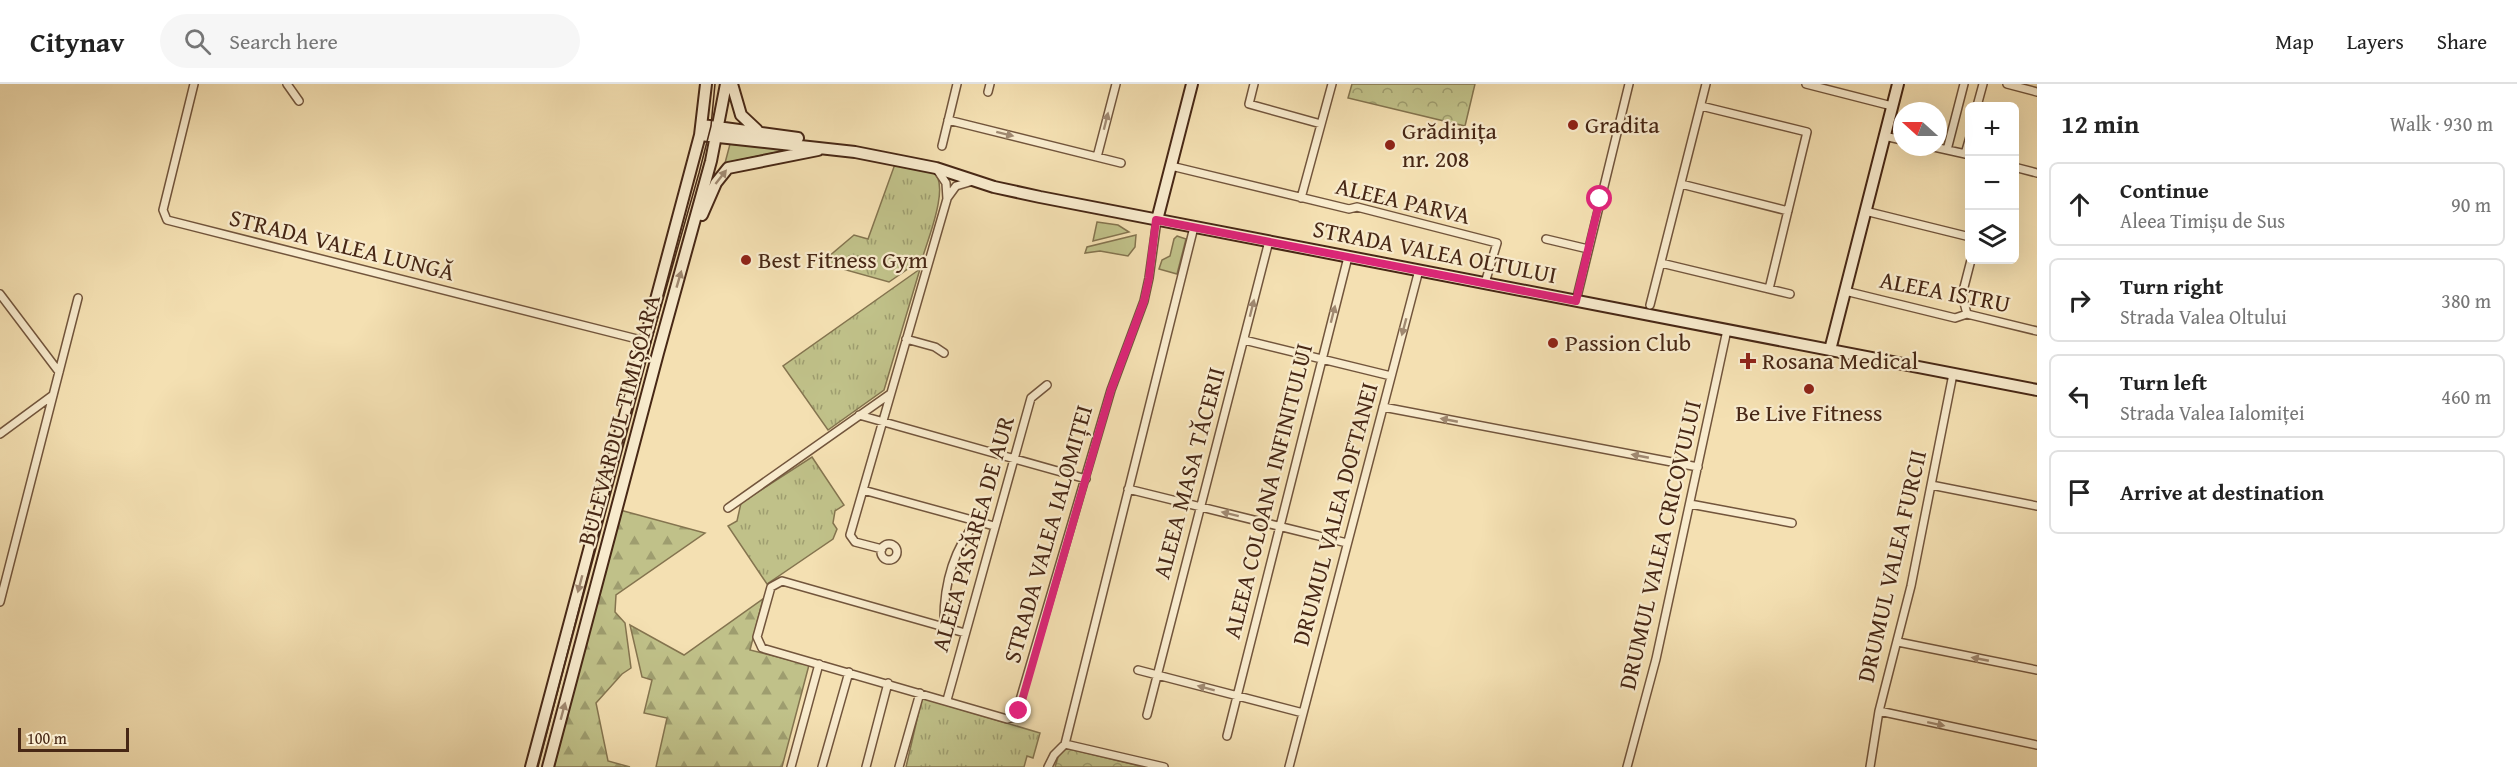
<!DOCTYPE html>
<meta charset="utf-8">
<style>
:root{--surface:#fff;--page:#f6f6f6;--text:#222;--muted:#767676;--line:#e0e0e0}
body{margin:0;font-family:"Gentium Book Plus",serif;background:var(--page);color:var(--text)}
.controls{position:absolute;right:18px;top:18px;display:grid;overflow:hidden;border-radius:9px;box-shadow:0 6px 24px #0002}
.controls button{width:54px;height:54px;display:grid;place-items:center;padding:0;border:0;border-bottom:2px solid var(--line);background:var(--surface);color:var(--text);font:30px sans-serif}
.compass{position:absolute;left:1893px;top:18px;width:54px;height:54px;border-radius:50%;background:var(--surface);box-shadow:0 6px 24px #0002;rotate:291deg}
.scale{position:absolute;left:18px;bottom:15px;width:111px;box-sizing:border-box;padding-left:6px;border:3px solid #472715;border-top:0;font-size:16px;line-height:21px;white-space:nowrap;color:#472715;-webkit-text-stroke:4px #f8ebcd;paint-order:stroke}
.stop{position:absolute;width:18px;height:18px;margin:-14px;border:4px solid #db2777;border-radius:50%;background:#fff}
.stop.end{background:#db2777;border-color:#fff;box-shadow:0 2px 6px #0008}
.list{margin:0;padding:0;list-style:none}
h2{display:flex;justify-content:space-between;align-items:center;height:78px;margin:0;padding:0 24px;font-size:26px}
h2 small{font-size:20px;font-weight:400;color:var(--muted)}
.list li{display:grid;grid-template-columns:39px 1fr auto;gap:18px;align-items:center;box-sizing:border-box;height:84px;margin:0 12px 12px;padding:0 12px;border:2px solid var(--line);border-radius:9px}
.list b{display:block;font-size:22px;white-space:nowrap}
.list p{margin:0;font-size:20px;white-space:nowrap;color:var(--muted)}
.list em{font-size:20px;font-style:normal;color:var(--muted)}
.icon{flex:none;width:33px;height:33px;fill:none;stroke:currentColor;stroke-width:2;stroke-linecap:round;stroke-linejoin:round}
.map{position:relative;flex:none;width:2037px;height:683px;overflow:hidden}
header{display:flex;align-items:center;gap:36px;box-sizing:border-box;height:84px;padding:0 30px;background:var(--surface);border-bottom:2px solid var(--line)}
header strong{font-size:28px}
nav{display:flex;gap:33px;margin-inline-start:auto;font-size:21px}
.search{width:420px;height:54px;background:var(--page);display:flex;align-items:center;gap:15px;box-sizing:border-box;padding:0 21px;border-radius:33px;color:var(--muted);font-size:22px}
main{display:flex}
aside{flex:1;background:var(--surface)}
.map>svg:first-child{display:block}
.grass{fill:url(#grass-tufts);stroke:#84744f;stroke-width:1.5}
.forest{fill:url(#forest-firs);stroke:#84744f;stroke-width:1.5}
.park{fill:url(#park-crowns);stroke:#84744f;stroke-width:1.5}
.garden{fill:#c0c189;stroke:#84744f;stroke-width:1.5}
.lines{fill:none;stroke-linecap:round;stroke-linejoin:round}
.minor-casing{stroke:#72553c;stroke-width:10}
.secondary-casing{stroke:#472715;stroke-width:14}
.minor{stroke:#f8ebcd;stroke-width:7}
.secondary{stroke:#f8ebcd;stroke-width:10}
.tram{stroke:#472715;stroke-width:1.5}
.oneway{fill:#a08971}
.route{stroke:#db2777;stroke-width:8}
.poi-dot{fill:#8f2418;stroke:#f8ebcd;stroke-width:2}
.labels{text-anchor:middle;stroke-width:4.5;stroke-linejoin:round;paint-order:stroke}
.poi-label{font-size:24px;fill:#472715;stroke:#f8ebcd;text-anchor:start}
.street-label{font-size:24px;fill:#472715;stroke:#f8ebcd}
</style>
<header>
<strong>Citynav</strong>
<div class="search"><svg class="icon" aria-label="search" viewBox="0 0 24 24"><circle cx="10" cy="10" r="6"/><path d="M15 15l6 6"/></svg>Search here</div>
<nav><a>Map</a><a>Layers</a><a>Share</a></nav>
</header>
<main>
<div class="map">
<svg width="2037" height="683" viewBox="0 0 2037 683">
<defs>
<pattern id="grass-tufts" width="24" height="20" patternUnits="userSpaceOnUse" patternTransform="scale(1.5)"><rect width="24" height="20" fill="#c0c189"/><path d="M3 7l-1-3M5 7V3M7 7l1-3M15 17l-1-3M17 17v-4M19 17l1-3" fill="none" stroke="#9e9d6f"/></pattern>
<pattern id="forest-firs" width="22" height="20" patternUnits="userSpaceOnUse" patternTransform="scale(1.5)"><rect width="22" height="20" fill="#c0c189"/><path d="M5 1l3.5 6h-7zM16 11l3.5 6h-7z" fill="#9e9d6f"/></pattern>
<pattern id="park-crowns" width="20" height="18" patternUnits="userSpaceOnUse" patternTransform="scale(1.5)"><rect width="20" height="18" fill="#c0c189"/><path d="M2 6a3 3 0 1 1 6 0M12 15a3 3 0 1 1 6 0" fill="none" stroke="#9e9d6f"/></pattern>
</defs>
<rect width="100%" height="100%" fill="#f4e0b2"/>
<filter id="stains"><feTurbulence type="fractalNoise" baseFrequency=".00333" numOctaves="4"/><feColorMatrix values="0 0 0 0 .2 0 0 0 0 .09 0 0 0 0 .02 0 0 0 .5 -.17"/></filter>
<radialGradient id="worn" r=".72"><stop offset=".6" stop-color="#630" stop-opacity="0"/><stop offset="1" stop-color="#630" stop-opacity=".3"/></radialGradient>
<path class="grass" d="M895,80C907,82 922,83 932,88C952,97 927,158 922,175L889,198L821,179L854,151L868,155Z
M920,185L884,306L828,346L783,282Z
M812,373L844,421L835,427L833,439L837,445L833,455L767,500L728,442L737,437L741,419Z
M922,614L1040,649L1033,674L1027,672L1024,683H906Z"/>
<path class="forest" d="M620,426L705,449L616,511L615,528L625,539L631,584L622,590L596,619L608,677L630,683H554Z
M763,515L750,566L809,581L782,683H656L667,634L644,629L652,596L642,593L630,541L684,571Z"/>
<path class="park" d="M1352,0H1475L1465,42L1348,14Z
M1066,664L1144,683H1055L1059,670Z"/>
<path class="garden" d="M730,60L787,65V66L725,79Z
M1097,138L1118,141L1129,148L1093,157Z
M1136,151L1135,163L1128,172L1100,167L1085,169L1087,163Z
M1177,152L1186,155L1177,190L1159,185L1162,176L1170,172L1174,155Z"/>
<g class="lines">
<g class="minor-casing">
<path id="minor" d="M194,0L163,126L167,136L645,257
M287,0L299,17
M1254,0L1249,20L1321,40
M1806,0L1892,22
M2007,0L2037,8
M988,8L990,0
M1701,22L1807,48L1769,205
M1977,22L1983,0
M948,36L1121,79
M1884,52L1902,56
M942,62L957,0
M1934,63L1970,71
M1947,66L1964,0
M1965,70L1970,53
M1097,73L1116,0
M1171,82L1349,125L1357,123L1497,159L1485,199
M2014,83L2037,89
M1681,100L1788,127
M948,113L956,102L973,97
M1301,114L1332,0
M1865,127L1970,153
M1546,155L1588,165
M1661,179L1790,210
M1845,207L1955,234L1967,230L2037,247
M0,210L59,288
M1576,217L1629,0
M1650,221L1706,0
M1967,230L1962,211L1971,176
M906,255L935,263L944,269
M1244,256L1391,292
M1383,323L1698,383
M859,331L1086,395
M0,350L53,311
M1931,401L2037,422
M1128,405L1347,459
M863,406L994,442
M1690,420L1792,439
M728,424L890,310
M881 468a8 8 0 1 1 16 0a8 8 0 1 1-16 0Z
M882,465L855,458L850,451L947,115L946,99L936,84
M0,518L78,214
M944,543C943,504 952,467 977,437
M965,549L782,497L771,503L757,553L762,564L1007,635L1015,633L1111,306L1144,217L1149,194L1157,136
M1898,558L2037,586
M1138,586L1303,629
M947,616L1031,314L1047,301
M1879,627L2037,661
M1147,631L1269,157
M1227,652L1348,173
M1065,660L1164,683
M791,683L819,580
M822,683L849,588
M866,683L888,599
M899,683L920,609
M1048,683L1054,671L1065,660L1194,143
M1289,683L1419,186
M1627,683L1656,575L1727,246
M1870,683L1879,627L1911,502L1953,290"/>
</g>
<g class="secondary-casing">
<path id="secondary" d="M732,0L741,31L757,46
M702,41L798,54
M700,51L855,68L936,84L994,103L1040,113L2037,306
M702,131L716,99L728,84L818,66
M1157,136L1192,0
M1830,266L1898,0
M531,683L700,51L706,0
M548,683L658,269L711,77L726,0"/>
</g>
<use href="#minor" class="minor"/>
<use href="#secondary" class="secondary"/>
<path class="tram" d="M538,683L621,363L699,89L711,42L715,0"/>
</g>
<defs><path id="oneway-solid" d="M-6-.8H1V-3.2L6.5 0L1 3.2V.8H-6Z" transform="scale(1.5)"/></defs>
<g class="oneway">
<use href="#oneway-solid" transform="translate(1106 37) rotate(-76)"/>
<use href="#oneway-solid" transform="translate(1005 50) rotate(14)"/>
<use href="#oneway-solid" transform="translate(721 93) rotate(-52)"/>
<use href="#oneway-solid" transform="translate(679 195) rotate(-74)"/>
<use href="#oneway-solid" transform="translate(1252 224) rotate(-76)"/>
<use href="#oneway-solid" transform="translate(1333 230) rotate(-76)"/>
<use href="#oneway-solid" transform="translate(1404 243) rotate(105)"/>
<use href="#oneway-solid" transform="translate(1449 336) rotate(-169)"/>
<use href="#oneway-solid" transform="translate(1640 372) rotate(-169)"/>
<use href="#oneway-solid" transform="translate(1230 430) rotate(-166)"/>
<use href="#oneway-solid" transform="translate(580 500) rotate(105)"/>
<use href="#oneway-solid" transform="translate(1980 575) rotate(-169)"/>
<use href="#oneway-solid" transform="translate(1206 604) rotate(-165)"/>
<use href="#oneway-solid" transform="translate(563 627) rotate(-75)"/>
<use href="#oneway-solid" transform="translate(1936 640) rotate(12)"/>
</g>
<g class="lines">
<path class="route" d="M1019,627L1111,306L1144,217L1149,194L1156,136L1576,217L1600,115"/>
</g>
<g class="poi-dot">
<circle cx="1573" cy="41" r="6"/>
<circle cx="1390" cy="61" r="6"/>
<circle cx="746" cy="176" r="6"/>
<circle cx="1553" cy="259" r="6"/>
<path d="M1745 268h6v6h6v6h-6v6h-6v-6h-6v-6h6z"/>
<circle cx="1809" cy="305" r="6"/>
</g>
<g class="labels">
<g class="poi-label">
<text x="1585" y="49">Gradita</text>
<text x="1402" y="55">Grădinița<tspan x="1402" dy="28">nr. 208</tspan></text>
<text x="758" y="184">Best Fitness Gym</text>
<text x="1565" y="267">Passion Club</text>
<text x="1762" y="285">Rosana Medical</text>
<text x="1809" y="337" text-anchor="middle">Be Live Fitness</text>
</g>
<g class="street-label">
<text transform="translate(1403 117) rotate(13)" y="8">ALEEA PARVA</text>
<text transform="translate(342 161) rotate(14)" y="8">STRADA VALEA LUNGĂ</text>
<text transform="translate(1435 168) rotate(11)" y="8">STRADA VALEA OLTULUI</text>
<text transform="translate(1945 208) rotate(11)" y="8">ALEEA ISTRU</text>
<text transform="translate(619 336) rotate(-75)" y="8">BULEVARDUL TIMIȘOARA</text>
<text transform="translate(1189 389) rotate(-75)" y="8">ALEEA MASA TĂCERII</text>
<text transform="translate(1268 407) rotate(-76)" y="8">ALEEA COLOANA INFINITULUI</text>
<text transform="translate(1335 430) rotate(-75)" y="8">DRUMUL VALEA DOFTANEI</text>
<text transform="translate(973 450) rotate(-74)" y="8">ALEEA PASĂREA DE AUR</text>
<text transform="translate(1048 450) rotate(-74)" y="8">STRADA VALEA IALOMIȚEI</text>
<text transform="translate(1660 461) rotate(-77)" y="8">DRUMUL VALEA CRICOVULUI</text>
<text transform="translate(1892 482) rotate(-77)" y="8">DRUMUL VALEA FURCII</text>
</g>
</g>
<rect width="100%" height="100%" filter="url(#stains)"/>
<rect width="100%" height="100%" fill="url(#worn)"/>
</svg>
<div class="controls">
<button>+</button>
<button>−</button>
<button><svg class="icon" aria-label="layers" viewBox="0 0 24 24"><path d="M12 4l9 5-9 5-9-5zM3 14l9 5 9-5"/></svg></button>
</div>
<svg class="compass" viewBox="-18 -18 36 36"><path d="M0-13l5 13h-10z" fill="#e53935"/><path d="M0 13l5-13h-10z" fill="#767676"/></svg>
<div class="scale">100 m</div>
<div class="stop" style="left:1600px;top:115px"></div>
<div class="stop end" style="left:1019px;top:627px"></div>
</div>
<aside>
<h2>12 min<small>Walk · 930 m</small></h2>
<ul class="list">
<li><svg class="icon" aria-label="ahead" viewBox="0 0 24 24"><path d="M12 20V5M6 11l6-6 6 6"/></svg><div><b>Continue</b><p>Aleea Timișu de Sus</p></div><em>90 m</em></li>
<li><svg class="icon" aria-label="right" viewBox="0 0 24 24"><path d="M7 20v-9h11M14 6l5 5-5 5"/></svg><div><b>Turn right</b><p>Strada Valea Oltului</p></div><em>380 m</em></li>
<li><svg class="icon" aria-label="left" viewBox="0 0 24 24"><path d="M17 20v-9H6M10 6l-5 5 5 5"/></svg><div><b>Turn left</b><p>Strada Valea Ialomiței</p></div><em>460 m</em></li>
<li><svg class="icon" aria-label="arrive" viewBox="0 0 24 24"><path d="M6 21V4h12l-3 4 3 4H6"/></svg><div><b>Arrive at destination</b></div></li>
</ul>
</aside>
</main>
